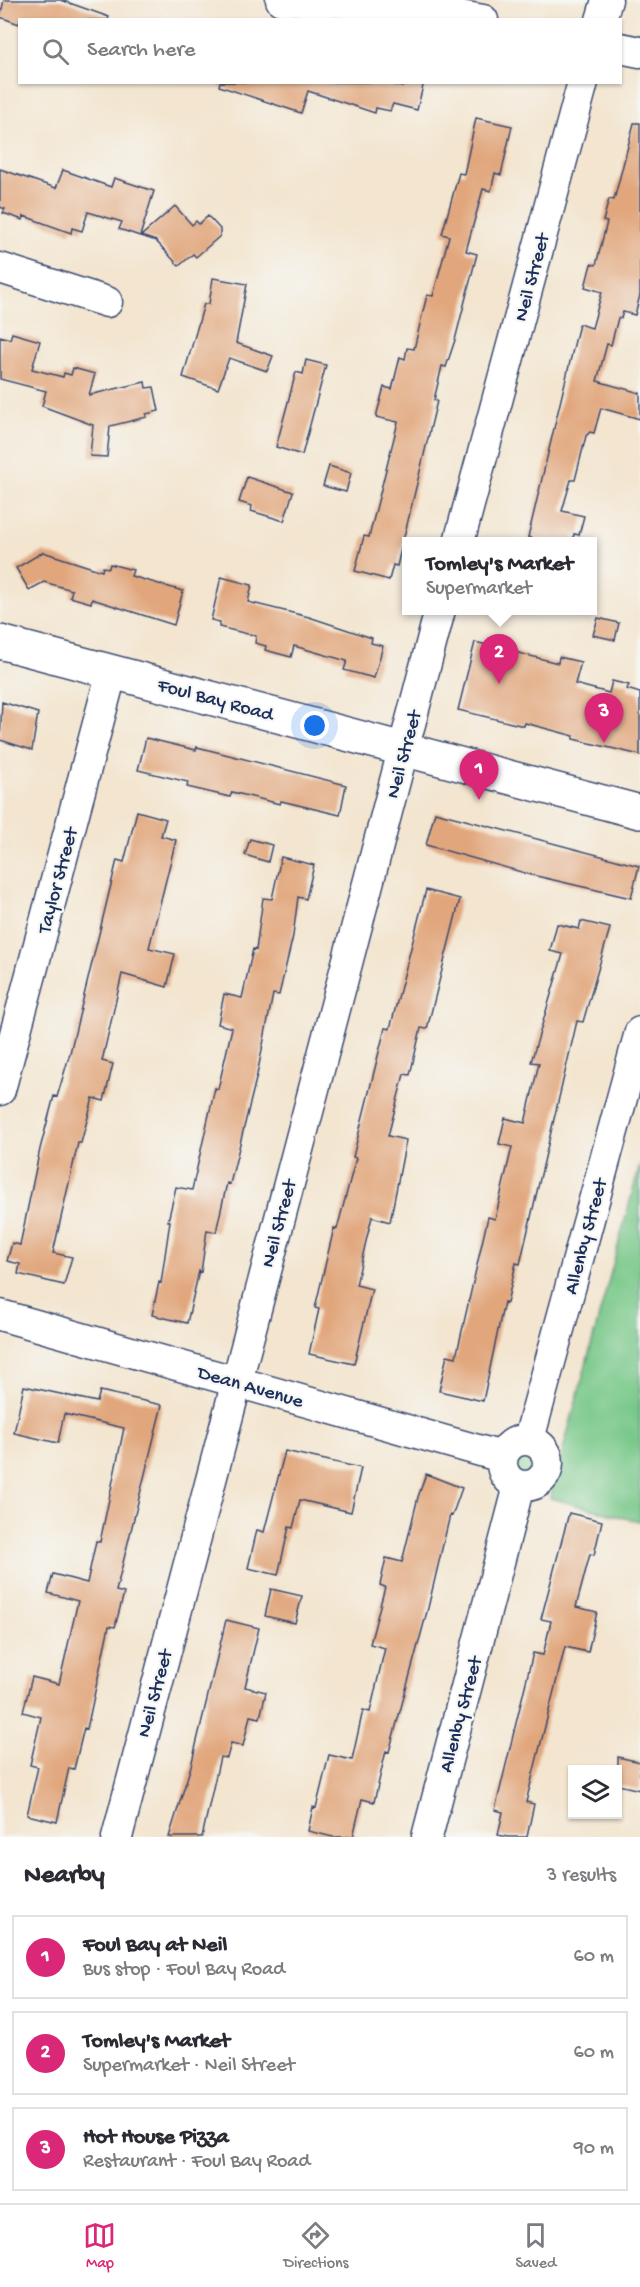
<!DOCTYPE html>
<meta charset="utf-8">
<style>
:root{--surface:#fff;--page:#f2f2f3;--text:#2b2b33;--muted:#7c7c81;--line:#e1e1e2;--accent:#db2777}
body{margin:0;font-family:"Gochi Hand",sans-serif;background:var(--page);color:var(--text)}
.controls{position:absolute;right:18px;bottom:18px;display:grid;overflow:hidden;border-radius:0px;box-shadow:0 2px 4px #0004}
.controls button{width:54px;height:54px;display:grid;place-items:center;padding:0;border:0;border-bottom:2px solid var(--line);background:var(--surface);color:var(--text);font:30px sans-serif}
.you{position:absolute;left:315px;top:726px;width:21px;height:21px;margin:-15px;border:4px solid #fff;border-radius:50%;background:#1a73e8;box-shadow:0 0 0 9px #1a73e833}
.badge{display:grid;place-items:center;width:39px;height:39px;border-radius:50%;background:var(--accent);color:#fff;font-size:20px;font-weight:700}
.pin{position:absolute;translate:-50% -50px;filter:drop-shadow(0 2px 3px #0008)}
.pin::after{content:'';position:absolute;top:32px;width:21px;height:18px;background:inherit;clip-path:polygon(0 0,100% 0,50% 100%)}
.popup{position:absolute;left:402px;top:537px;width:195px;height:78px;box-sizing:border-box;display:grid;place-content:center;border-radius:0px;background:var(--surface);filter:drop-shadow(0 2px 4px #0005);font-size:20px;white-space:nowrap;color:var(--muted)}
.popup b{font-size:22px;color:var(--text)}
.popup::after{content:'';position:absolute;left:50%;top:100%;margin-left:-12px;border:12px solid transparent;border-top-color:var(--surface)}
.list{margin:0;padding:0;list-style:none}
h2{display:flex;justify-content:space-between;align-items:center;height:78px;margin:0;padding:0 24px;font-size:26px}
h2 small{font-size:20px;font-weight:400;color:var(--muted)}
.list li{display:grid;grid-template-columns:39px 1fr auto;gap:18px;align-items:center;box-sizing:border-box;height:84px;margin:0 12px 12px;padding:0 12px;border:2px solid var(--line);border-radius:0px}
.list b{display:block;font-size:22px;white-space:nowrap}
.list p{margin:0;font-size:20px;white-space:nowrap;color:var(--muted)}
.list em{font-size:20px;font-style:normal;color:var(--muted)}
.icon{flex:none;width:33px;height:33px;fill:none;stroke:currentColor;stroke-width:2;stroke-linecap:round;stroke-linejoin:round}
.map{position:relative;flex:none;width:640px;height:1837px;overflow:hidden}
.search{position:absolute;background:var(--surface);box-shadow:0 2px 4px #0004;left:18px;right:18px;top:18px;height:66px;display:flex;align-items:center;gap:15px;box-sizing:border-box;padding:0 21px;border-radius:0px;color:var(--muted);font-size:22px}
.sheet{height:366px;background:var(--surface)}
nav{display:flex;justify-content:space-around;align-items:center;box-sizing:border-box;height:84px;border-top:2px solid var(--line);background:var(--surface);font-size:16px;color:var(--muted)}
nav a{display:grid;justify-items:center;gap:3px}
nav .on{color:var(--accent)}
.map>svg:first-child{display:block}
.green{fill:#77c788;stroke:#497b73;stroke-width:1.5}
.building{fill:#e1a67b}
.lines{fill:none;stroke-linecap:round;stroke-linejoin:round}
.minor-casing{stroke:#3b4a6f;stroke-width:33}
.major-casing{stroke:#3b4a6f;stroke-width:36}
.minor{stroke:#fff;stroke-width:30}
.major{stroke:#fff;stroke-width:33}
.labels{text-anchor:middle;stroke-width:4.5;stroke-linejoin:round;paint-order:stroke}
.street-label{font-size:20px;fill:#1b2f5e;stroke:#f6f6f2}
</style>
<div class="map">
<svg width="640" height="1837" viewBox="0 0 640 1837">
<rect width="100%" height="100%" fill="#f6f6f2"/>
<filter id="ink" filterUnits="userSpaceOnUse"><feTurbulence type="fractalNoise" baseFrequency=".0167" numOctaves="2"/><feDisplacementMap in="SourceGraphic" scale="12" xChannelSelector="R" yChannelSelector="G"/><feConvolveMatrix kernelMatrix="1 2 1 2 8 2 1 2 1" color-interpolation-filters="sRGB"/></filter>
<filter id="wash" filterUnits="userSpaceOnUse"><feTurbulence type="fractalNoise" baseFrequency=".008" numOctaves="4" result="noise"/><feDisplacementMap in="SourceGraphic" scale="24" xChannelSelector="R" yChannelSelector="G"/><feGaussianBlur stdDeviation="1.35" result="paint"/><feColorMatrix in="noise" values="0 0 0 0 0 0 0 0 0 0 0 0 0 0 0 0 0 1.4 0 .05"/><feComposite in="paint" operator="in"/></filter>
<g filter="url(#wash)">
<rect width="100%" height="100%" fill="#f3e5cf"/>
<path class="green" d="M640,1164V1522L550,1498Z
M510 1462a14 14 0 1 1 28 0a14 14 0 1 1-28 0Z"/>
<g id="blocks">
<path class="building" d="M4,0H61L109,17L108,20H20L19,24L0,17Z
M220,82H386L402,87L403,82H424L417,110L393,104L390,111L376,108L375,113L308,91L301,113L219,86Z
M476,118L512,126L501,175L495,173L491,191L483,189L466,251L477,254L455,340L446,367L442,366L434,400L437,401L397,566L393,565L389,580L355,571L364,536L369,537L398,422L376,417L384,387L392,389L400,357L405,359L407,348L414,349L427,295L433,296L449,236L442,234L459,173L464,174Z
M634,123H640V295L635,315L623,312L621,318H618L611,345L607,344L597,381L640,393V419L601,408L594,433L590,432L586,436L575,480H571L562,511L584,516L579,535L574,534L572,542H544L528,537L579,324L592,328L602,292L585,287L591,264L596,265L607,222L603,221L609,199L614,200Z
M0,169L56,188L63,170L111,187L114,178L154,191L140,236L119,229L122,222L88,212L82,231L72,228L71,233L24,216L23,220L3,213L5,209L0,207Z
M175,206L192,225L196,221L199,224L208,216L220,229V236L196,257L193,254L179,266L156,241L141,236Z
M213,278L247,284L236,343L273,356L267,371L229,358L218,389L183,377L204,304H209Z
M12,333L40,341L32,369L63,377L64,373L71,375L73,368L95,374L89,395L145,382L146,388L154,387L159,411L146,414L147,417L110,426L107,457L90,456L93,425L42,406L46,391L0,379V336L10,339Z
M306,360L326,365L302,455L276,447L296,372L303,374Z
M329,466L351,473L346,492L323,486Z
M247,477L293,492L284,521L251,511L252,506L239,502Z
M43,552L102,571L103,567L109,568L110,564L133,570L131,576L183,591L174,625L92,599L91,603L70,597L72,590L44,582L29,590L16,568Z
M221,577L252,585L248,602L309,617L372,638L371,643L383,646L374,678L344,670L347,661L294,646L291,657L265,650L266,646L255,643L256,636L219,627L220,622L211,620Z
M598,618L619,623L615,640L593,635Z
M475,642L558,663L559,657L581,662L575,684L609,693L612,681L629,685L627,689L640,693V755L573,739L574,736L525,723L524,726L458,710Z
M2,702L38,713L32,750L0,740Z
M146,738L196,750L197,747L346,785L340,815L281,801L280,804L232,792L230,797L187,787L188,782L138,770Z
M137,811L166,819L161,836L176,840L149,948L175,954L167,987L122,974L102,1061L113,1064L104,1101L93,1098L81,1143H78L53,1253L72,1257L64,1285L18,1274L20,1264L7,1261L12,1243L20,1245L40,1149L54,1096L57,1097L70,1053L117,860L124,862Z
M435,812L639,866L631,898L532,875L426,845Z
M250,839L272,845L268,862L245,855Z
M281,857L314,865L306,899L298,897L293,936L279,995L273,994L257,1075L230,1184L227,1183L216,1232L207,1230L201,1272L199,1271L187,1323L152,1315L159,1282L161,1283L170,1221H168L176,1187L192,1190L215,1088L218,1089L232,1028L218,1024L224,994L242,998L253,949L256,950L263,898L272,899Z
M426,890L460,899L427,1029L421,1028L410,1075L404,1074L388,1136L406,1140L390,1222L372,1217L367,1237L356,1285L372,1289L354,1364L309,1354L319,1309L315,1308L334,1228L337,1229L356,1158L353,1157L362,1120L385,1028L390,1029Z
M581,921L610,928L583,1022L577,1021L520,1264L516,1263L507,1303L504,1302L483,1401L439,1391L447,1355L456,1357L488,1217L495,1219L512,1147L499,1144L505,1118L525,1123L539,1063L531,1062L563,954L550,951L557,924L579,929Z
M24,1386L97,1402L100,1391L162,1405L116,1591L124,1593L115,1627L109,1626L87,1729L84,1728L74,1769L69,1768L57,1822L27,1815L38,1767L30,1765L41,1717L23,1712L32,1677L59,1684L78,1601L48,1593L53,1574L87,1583L96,1541L100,1542L124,1428L64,1414L58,1443L14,1433Z
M285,1451L361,1468L351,1512L300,1500L293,1528L289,1527L278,1575L248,1568L257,1530L264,1532Z
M426,1474L462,1488L452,1516L450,1515L428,1608L389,1752L386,1751L374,1802L362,1799L353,1837H333L308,1831L313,1807L316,1808L329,1755L352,1760L363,1710L370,1712L385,1648L370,1644L385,1587L380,1585L386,1558L402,1562L418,1497Z
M569,1513L602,1521L594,1555L590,1554L576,1607L597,1612L588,1652L565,1647L526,1802L534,1804L527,1837H507L498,1835L503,1812L495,1810L533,1653L543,1655L551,1621L541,1619Z
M271,1589L302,1596L295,1623L265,1616Z
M226,1620L259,1628L245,1687L266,1692L260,1718L250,1716L243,1746L231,1743L227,1758L220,1757L202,1837H169L191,1766Z
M618,1757L640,1762V1790L618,1785Z"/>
</g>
</g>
<g filter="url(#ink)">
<use href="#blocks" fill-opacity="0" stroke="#3b4a6f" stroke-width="1.5"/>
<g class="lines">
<g class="minor-casing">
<path id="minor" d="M281,0L404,6L483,20
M601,20L607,0
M620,48L640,52
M0,268L107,302
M459,542L583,82
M0,1090L112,671
M0,1315L502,1457
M529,1439L640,1032
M502 1463a23 23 0 1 1 46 0a23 23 0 1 1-46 0Z
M117,1837L440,610
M427,1837L519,1486"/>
</g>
<g class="major-casing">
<path id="major" d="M0,642L640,812"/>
</g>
<use href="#minor" class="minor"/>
<use href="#major" class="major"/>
</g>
</g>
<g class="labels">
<g class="street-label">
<text transform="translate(530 277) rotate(-75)" y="7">Neil Street</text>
<text transform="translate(216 698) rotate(15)" y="7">Foul Bay Road</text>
<text transform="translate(402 754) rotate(-75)" y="7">Neil Street</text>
<text transform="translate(56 880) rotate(-75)" y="7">Taylor Street</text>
<text transform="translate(277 1223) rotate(-75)" y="7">Neil Street</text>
<text transform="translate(584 1236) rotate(-75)" y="7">Allenby Street</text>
<text transform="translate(251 1385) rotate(16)" y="7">Dean Avenue</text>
<text transform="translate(153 1693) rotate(-75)" y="7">Neil Street</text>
<text transform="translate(459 1714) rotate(-75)" y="7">Allenby Street</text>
</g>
</g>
</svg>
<div class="controls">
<button><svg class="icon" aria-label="layers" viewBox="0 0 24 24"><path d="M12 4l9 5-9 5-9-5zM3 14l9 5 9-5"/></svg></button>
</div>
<div class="you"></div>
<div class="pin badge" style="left:479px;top:800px">1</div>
<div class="pin badge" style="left:499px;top:684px">2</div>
<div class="popup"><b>Tomley's Market</b>Supermarket</div>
<div class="pin badge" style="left:604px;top:743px">3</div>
<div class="search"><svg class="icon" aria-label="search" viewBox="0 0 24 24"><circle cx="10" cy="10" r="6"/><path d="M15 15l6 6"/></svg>Search here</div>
</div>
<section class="sheet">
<h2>Nearby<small>3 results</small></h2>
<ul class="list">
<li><span class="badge">1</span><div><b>Foul Bay at Neil</b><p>Bus stop · Foul Bay Road</p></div><em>60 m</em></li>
<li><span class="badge">2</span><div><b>Tomley's Market</b><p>Supermarket · Neil Street</p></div><em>60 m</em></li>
<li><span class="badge">3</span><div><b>Hot House Pizza</b><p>Restaurant · Foul Bay Road</p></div><em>90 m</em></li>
</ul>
</section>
<nav>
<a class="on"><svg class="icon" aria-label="map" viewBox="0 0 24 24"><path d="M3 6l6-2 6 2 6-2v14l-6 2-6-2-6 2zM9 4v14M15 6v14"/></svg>Map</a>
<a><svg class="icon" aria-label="directions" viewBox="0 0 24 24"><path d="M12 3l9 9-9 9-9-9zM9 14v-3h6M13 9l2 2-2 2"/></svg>Directions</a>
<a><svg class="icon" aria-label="saved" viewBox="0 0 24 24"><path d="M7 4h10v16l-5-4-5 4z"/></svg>Saved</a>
</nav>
